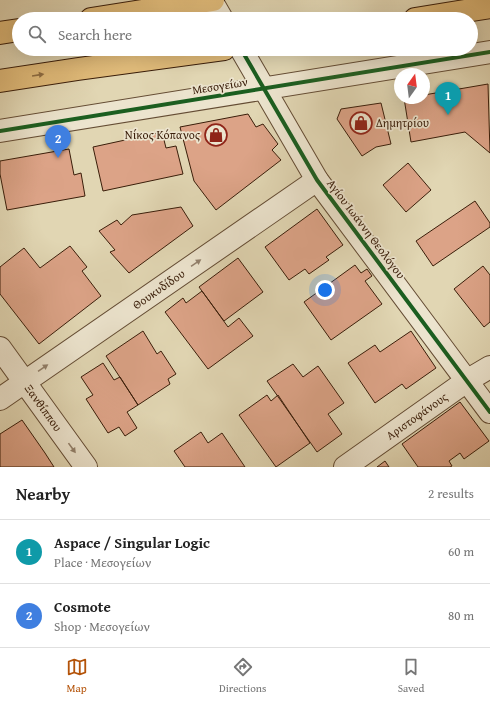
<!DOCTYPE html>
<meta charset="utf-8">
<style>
:root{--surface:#fff;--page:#f2f2f2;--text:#222;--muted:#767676;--line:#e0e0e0;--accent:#b45309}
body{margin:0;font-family:"Gentium Book Plus",serif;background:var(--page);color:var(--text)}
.compass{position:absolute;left:394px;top:68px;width:36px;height:36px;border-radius:50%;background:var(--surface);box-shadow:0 4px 16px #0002;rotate:14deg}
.you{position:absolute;left:325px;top:290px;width:14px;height:14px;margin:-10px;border:3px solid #fff;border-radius:50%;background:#1a73e8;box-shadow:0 0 0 6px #1a73e833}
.badge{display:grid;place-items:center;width:26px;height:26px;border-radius:50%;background:var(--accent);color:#fff;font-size:13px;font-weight:700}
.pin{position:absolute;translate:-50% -33px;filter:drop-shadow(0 1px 2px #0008)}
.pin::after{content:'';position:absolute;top:21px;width:14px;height:12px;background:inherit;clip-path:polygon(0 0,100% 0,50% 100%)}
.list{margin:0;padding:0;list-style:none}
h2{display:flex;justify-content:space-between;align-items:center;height:52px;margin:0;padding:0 16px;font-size:17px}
h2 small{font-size:13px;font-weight:400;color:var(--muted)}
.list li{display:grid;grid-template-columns:26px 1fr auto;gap:12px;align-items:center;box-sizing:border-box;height:64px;padding:0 16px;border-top:1px solid var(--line)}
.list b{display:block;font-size:15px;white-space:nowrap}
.list p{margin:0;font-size:13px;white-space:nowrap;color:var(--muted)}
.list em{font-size:13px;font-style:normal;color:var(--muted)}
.icon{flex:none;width:22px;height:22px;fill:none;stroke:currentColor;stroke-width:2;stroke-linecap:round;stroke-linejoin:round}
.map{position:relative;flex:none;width:490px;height:467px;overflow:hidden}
.search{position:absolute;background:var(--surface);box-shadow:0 4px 16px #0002;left:12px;right:12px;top:12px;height:44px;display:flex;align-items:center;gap:10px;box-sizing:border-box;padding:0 14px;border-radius:22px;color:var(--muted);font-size:15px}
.sheet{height:180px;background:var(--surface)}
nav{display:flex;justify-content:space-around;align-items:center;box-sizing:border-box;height:56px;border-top:1px solid var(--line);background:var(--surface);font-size:11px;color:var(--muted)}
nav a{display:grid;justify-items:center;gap:2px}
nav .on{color:var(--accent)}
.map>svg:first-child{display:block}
.building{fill:#dca387;stroke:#3a1e0a}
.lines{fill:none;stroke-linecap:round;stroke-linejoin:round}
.street-casing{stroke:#644c34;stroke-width:24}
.primary-casing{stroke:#3a1e0a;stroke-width:24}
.street{stroke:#ece4ce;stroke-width:22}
.primary{stroke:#e0bb7a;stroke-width:22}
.cycleway-casing{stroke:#ece4ce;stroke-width:6}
.cycleway{stroke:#1b5e20;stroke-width:4}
.oneway{fill:#8d6c42}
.oneway2{fill:#93816c}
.labels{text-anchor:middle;stroke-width:3.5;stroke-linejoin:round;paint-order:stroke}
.street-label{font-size:12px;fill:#3a1e0a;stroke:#ece4ce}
.poi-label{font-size:12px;fill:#3a1e0a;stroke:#ece4ce;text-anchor:start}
</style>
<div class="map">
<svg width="490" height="467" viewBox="0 0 490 467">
<rect width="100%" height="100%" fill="#e1d6b3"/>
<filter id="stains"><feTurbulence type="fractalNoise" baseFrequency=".005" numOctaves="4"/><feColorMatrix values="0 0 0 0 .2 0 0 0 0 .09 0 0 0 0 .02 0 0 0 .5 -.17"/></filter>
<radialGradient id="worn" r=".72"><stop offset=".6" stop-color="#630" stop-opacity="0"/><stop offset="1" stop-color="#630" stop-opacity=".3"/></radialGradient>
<path class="building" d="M488,84L490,153L465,132L411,142L404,98H424V95Z
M381,103L391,144L376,147L362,156L337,119L341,109Z
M248,114L256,127L263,124L278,144L272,150L281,160L216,210L194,181L180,127Z
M162,132L166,148L176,146L183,174L103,191L93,147Z
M69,149L74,175L81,173L85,196L7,210L0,174V161Z
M408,163L431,190L406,212L383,185Z
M475,201L490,223V227L433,266L416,241Z
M181,207L193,226L129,273L110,252L115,250L99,231L117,220L121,225L132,215Z
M317,209L343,245L326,257L329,260L309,274L305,269L289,280L265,247Z
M70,246L87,267L82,271L101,296L39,344L0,294V267L24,248L40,268Z
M238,258L263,292L224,321L199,287Z
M355,265L361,273L367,269L372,276L365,281L382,304L331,340L304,302Z
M483,266L490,275V322L484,327L454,289Z
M202,291L228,327L239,318L253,336L208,369L165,312L183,298L186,303Z
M143,331L157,354L161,351L176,374L168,379L170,384L138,405L106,356Z
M411,331L436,368L406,389L402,384L375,403L348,363L375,345L380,352Z
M103,363L114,380L120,377L138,405L127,412L137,428L125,436L119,427L108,433L86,399L93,395L81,377Z
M293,364L303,377L318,366L344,403L328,414L342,434L317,452L267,381Z
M267,395L271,401L278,395L310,443L276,467L239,415Z
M460,402L489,441L464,459L460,453L449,461L452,466L450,467H418L402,444Z
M22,420L45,453L54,467H0V434Z
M201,432L208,443L222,433L245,467H185L174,451Z
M385,461L389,467H377Z"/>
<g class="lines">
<g class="street-casing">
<g id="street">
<path d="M211,0L222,19"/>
<path d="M241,49L317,180L490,412"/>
<path d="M0,131L490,52"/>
<path id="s1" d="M0,348L86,467"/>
<path id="s2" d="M0,399L317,180"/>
<path id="s3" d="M345,467L468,380L490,367"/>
</g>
</g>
<g class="primary-casing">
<path id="primary" d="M91,19L213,0
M415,19L490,7
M0,33L19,30
M0,81L78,69L224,49"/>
</g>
<use href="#street" class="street"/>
<use href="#primary" class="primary"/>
<g class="cycleway-casing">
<path id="cycleway" d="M241,49L317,180L490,412
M0,131L490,52"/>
</g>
<use href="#cycleway" class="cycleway"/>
</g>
<defs><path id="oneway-solid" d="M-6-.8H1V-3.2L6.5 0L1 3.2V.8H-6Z"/></defs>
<use class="oneway" href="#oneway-solid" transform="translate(38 75) rotate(-9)"/>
<g class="oneway2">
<use href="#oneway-solid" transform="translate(196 263) rotate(-34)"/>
<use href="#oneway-solid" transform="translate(43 368) rotate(-34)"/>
<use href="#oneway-solid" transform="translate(72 448) rotate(54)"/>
</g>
<defs>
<g id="shop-ring" transform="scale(1.15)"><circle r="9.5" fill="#ece4ce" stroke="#8f2418" stroke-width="1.5"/><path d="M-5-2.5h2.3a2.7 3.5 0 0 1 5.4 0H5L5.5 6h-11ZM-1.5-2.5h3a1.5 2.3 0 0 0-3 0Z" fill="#8f2418"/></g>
</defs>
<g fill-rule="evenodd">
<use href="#shop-ring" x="361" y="123"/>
<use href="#shop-ring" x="216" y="135"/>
</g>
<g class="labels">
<g class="street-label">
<text transform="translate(220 86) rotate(-9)" y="4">Μεσογείων</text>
<text transform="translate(366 229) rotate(53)" y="4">Αγίου Ιωάννη Θεολόγου</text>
<text dy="4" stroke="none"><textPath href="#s2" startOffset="193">Θουκυδίδου</textPath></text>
<text dy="4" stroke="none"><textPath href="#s1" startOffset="74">Ξανθίππου</textPath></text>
<text dy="4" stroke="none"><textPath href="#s3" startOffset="88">Αριστοφάνους</textPath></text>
</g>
<g class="poi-label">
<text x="376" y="127">Δημητρίου</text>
<text x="200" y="139" text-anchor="end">Νίκος Κόπανος</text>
</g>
</g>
<rect width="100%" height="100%" filter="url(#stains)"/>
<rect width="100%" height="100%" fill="url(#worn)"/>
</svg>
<svg class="compass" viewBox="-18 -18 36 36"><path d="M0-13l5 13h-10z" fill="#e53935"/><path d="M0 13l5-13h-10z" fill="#767676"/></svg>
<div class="you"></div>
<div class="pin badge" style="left:448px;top:115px;background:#0f9aa8">1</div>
<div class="pin badge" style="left:58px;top:158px;background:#3f7fe0">2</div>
<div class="search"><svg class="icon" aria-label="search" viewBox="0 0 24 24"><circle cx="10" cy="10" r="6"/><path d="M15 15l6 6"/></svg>Search here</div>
</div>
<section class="sheet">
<h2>Nearby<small>2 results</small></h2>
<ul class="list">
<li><span class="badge" style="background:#0f9aa8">1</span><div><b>Aspace / Singular Logic</b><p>Place · Μεσογείων</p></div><em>60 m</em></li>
<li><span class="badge" style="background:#3f7fe0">2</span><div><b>Cosmote</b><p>Shop · Μεσογείων</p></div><em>80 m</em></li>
</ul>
</section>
<nav>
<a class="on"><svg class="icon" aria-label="map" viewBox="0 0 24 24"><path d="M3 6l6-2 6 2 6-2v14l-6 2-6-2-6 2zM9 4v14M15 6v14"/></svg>Map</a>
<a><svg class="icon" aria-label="directions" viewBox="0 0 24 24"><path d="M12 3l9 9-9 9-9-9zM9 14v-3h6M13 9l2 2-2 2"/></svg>Directions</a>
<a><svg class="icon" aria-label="saved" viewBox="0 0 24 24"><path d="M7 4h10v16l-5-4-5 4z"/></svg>Saved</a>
</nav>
